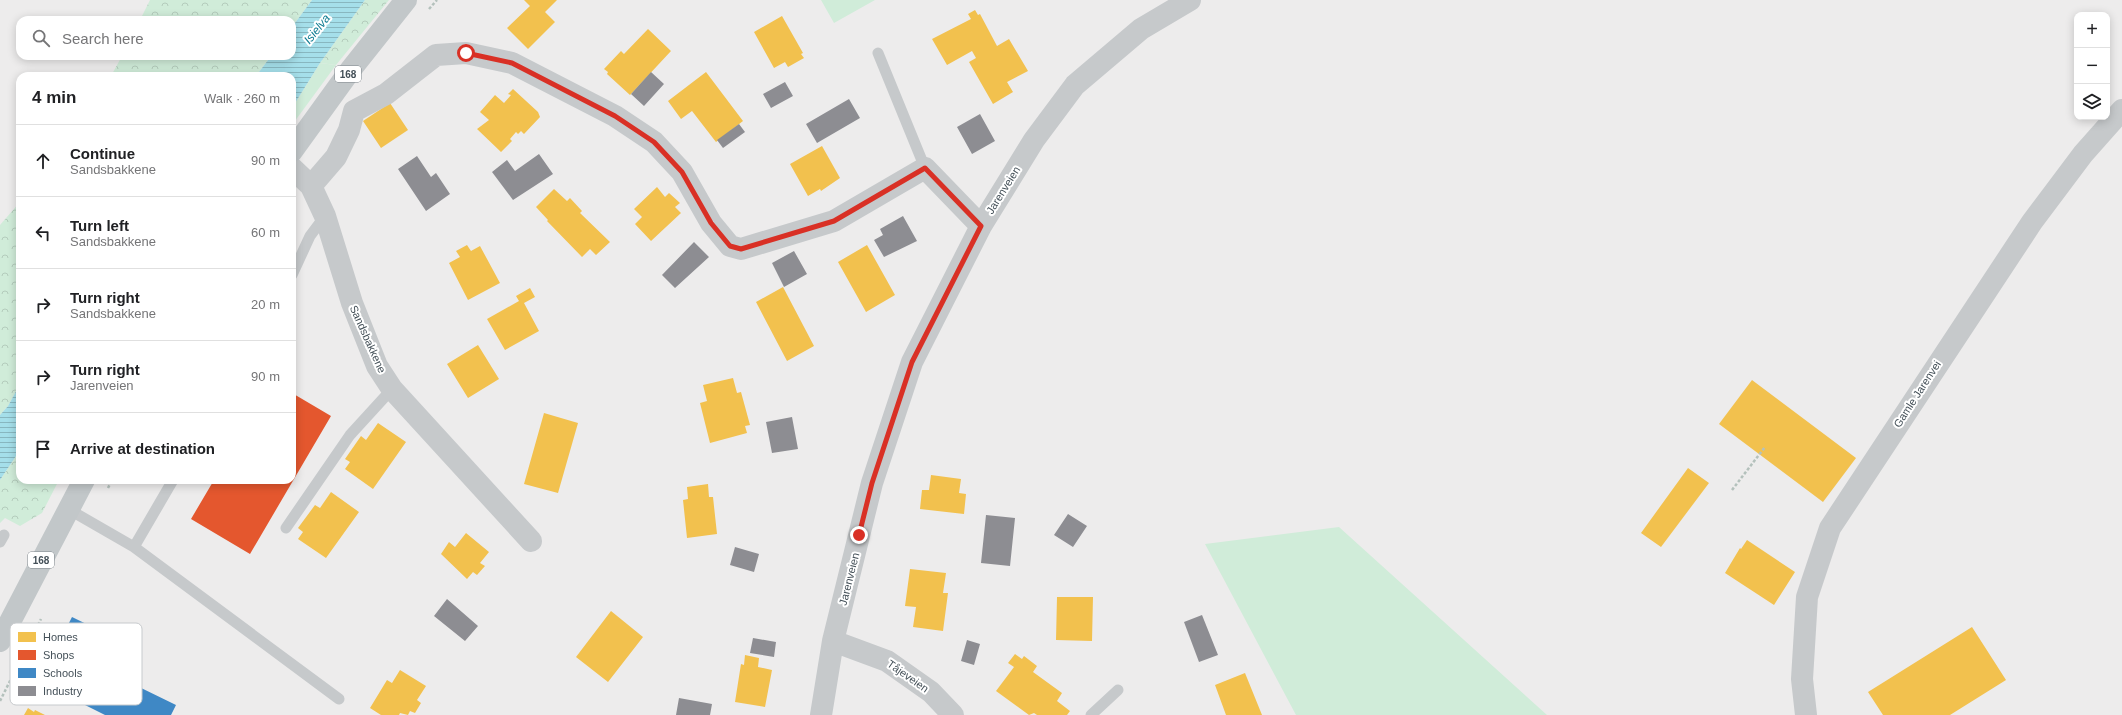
<!DOCTYPE html>
<meta charset="utf-8">
<style>
:root{--surface:#fff;--page:#f6f6f6;--text:#202124;--muted:#757577;--line:#e0e0e0}
body{margin:0;font-family:Arial,sans-serif;background:var(--page);color:var(--text)}
.controls{position:absolute;right:12px;top:12px;display:grid;overflow:hidden;border-radius:8px;box-shadow:0 2px 10px #0003}
.controls button{width:36px;height:36px;display:grid;place-items:center;padding:0;border:0;border-bottom:1px solid var(--line);background:var(--surface);color:var(--text);font:20px sans-serif}
.stop{position:absolute;width:12px;height:12px;margin:-9px;border:3px solid #d93025;border-radius:50%;background:#fff}
.stop.end{background:#d93025;border-color:#fff;box-shadow:0 1px 4px #0008}
.list{margin:0;padding:0;list-style:none}
h2{display:flex;justify-content:space-between;align-items:center;height:52px;margin:0;padding:0 16px;font-size:17px}
h2 small{font-size:13px;font-weight:400;color:var(--muted)}
.list li{display:grid;grid-template-columns:26px 1fr auto;gap:12px;align-items:center;box-sizing:border-box;height:72px;padding:0 16px;border-top:1px solid var(--line)}
.list b{display:block;font-size:15px;white-space:nowrap}
.list p{margin:0;font-size:13px;white-space:nowrap;color:var(--muted)}
.list em{font-size:13px;font-style:normal;color:var(--muted)}
.icon{flex:none;width:22px;height:22px;fill:none;stroke:currentColor;stroke-width:2;stroke-linecap:round;stroke-linejoin:round}
.map{position:relative;flex:none;width:2122px;height:715px;overflow:hidden}
.search{position:absolute;background:var(--surface);box-shadow:0 2px 10px #0003;left:16px;top:16px;width:280px;height:44px;display:flex;align-items:center;gap:10px;box-sizing:border-box;padding:0 14px;border-radius:12px;color:var(--muted);font-size:15px}
.panel{position:absolute;background:var(--surface);box-shadow:0 2px 10px #0003;left:16px;top:72px;width:280px;height:412px;border-radius:12px}
.map>svg:first-child{display:block}
.grass{fill:#d0ecd9}
.forest{fill:url(#forest-crowns)}
.water{fill:url(#water-rules)}
.homes{fill:#f2c14e}
.shops{fill:#e4572e}
.schools{fill:#3f88c5}
.industry{fill:#8d8d92}
.lines{fill:none;stroke-linecap:round;stroke-linejoin:round}
.path{stroke:#b4c1bc;stroke-width:2.5;stroke-dasharray:3 2;stroke-linecap:butt}
.lane{stroke:#c6c9cb;stroke-width:11}
.street{stroke:#c6c9cb;stroke-width:22}
.primary{stroke:#c2c7c9;stroke-width:22}
.route{stroke:#d93025;stroke-width:5}
.labels{text-anchor:middle;stroke-width:4;stroke-linejoin:round;paint-order:stroke}
.shield{fill:#fff;stroke:#7c848a;stroke-width:1}
.shield-label{font-size:10px;font-weight:bold;fill:#445058}
.street-label{font-size:11px;fill:#445058;stroke:#fff}
.water-label{font-size:12px;font-style:italic;fill:#0f7c92;stroke:#fff}
.key{fill:#fff;stroke:#c7cacd;stroke-width:1}
.key-label{font-size:11px;fill:#445058}
</style>
<div class="map">
<svg width="2122" height="715" viewBox="0 0 2122 715">
<defs>
<pattern id="forest-crowns" width="20" height="18" patternUnits="userSpaceOnUse"><rect width="20" height="18" fill="#d0ecd9"/><path d="M2 6a3 3 0 1 1 6 0M12 15a3 3 0 1 1 6 0" fill="none" stroke="#b4ccbc"/></pattern>
<pattern id="water-rules" width="6" height="5" patternUnits="userSpaceOnUse"><rect width="6" height="5" fill="#a5dfea"/><path d="M0 2.5h6" fill="none" stroke="#88b7c0"/></pattern>
</defs>
<rect width="100%" height="100%" fill="#edecec"/>
<path class="grass" d="M821,0H875L834,23Z
M320,63L336,65L292,125V108Z
M1339,527L1547,715H1296L1205,544Z"/>
<path class="forest" d="M150,0H312L292,27V20H140Z
M365,0H389L336,65L320,63Z
M122,56H271L256,76H111Z
M20,202V384L8,406L0,415V225Z
M20,450V480H59L42,513L20,526L5,518L0,523V480Z"/>
<path class="water" d="M312,0H365L320,63L292,108V76H256L271,56H292V27Z
M20,384V450L0,480V415L8,406Z"/>
<path class="homes" d="M524,0H557L545,12L555,22L528,49L507,28L530,6Z
M975,10L978,15L980,14L997,46L1009,39L1028,71L1007,82L1013,92L993,104L969,62L976,58L972,51L947,65L932,39L971,19L968,14Z
M782,16L803,53L801,54L804,58L788,67L785,62L774,68L754,32Z
M648,29L671,51L630,95L607,74L608,72L604,69L621,51L624,54Z
M706,72L743,121L716,142L692,111L681,119L668,101Z
M513,89L538,112L540,117L524,134L521,131L518,134L516,132L510,139L512,141L501,152L477,129L489,120L480,112L495,95L504,103L511,95L508,94Z
M390,103L408,130L381,148L363,121Z
M822,146L840,178L821,191L820,189L808,196L790,164Z
M657,187L665,197L669,193L680,203L675,207L681,213L651,241L635,224L642,217L634,209Z
M554,189L567,201L570,198L582,211L580,213L610,242L596,255L590,249L582,257L547,221L548,220L536,207Z
M467,245L471,251L480,246L500,283L468,300L449,263L460,257L456,251Z
M867,245L895,295L866,312L838,262Z
M783,287L814,346L787,361L756,302Z
M530,288L535,297L524,303L539,331L505,350L487,319L519,301L516,296Z
M478,345L499,379L468,398L447,364Z
M733,378L737,393L741,392L750,425L745,426L747,433L710,443L700,403L707,401L703,385Z
M1752,380L1856,458L1823,502L1719,424Z
M544,413L578,423L558,493L524,484Z
M378,423L406,442L373,489L345,469L350,462L345,459L361,436L366,440Z
M1688,468L1709,483L1661,547L1641,533Z
M931,475L961,479L959,493L966,494L964,514L920,509L922,490H929Z
M708,484L709,497H713L717,534L687,538L683,500L688,499L687,487Z
M331,492L359,512L326,558L298,539L303,532L298,528L315,505L320,508Z
M466,533L489,552L480,563L485,566L477,575L473,572L467,579L441,554L449,542L455,547Z
M1747,540L1795,572L1774,605L1725,573L1740,548L1741,549Z
M910,569L946,573L943,593H948L943,631L913,627L916,607L905,606Z
M1057,597H1093L1092,641L1056,640Z
M611,611L643,637L608,682L576,657Z
M1972,627L2006,680L1950,715H1883L1868,692Z
M1015,654L1022,659L1024,656L1037,666L1033,672L1062,693L1057,701L1070,711L1067,715H1037L1034,713L1029,715L996,691L1014,667L1008,663Z
M745,655L759,658L758,667L772,670L765,707L735,702L741,664L744,665Z
M400,670L426,686L417,700L421,703L415,713L410,711L408,715L400,713L399,715H381L370,708L387,680L392,683Z
M1245,673L1262,715H1226L1215,685Z
M28,708L34,712L35,710L45,715H24Z"/>
<path class="shops" d="M292,393L331,416L250,554L191,519L214,480H292Z"/>
<path class="schools" d="M72,617L109,635L94,665L176,705L171,715H105L39,682Z"/>
<path class="industry" d="M651,72L664,84L644,106L631,94Z
M785,82L793,96L771,108L763,94Z
M849,99L860,118L817,143L806,124Z
M980,114L995,141L972,154L957,127Z
M739,124L745,132L723,148L717,140Z
M539,154L553,174L513,200L492,172L507,160L515,171Z
M417,156L431,177L436,173L450,194L426,211L398,169Z
M903,216L917,241L884,257L874,240L883,235L880,229Z
M694,242L709,257L675,288L662,275Z
M794,251L807,274L784,287L772,263Z
M792,417L798,449L772,453L766,422Z
M1068,514L1087,526L1073,547L1054,535Z
M986,515L1015,518L1010,566L981,563Z
M735,547L759,554L754,572L730,565Z
M447,599L478,626L465,641L434,616Z
M1202,615L1218,655L1199,662L1184,622Z
M753,638L776,642L774,657L750,653Z
M967,640L980,644L974,665L961,661Z
M679,698L712,704L710,715H676Z"/>
<g class="lines">
<path class="path" d="M429,9L437,0
M108,488L112,480
M1732,490L1765,447
M0,701L41,619"/>
<path class="lane" d="M878,53L925,168
M292,275L310,236L325,216
M68,509L134,547L339,699
M286,528L350,435L392,389
M0,542L4,535
M134,547L173,480
M1091,715L1118,690"/>
<path class="street" d="M292,168L311,186L325,216L352,303L377,366L392,389L531,541
M311,186L336,157L349,130L354,111L386,94L436,55L466,53L512,63L615,116L654,142L682,172L711,223L730,246L741,249L834,221L925,168L981,226
M833,641L887,661L931,692L953,715
M821,715L833,641L872,483L912,362L981,226L1034,140L1075,85L1141,29L1190,0
M1806,715L1802,679L1807,597L1830,528L2032,222L2083,154L2122,110"/>
<path class="primary" d="M292,151L352,68L406,0
M0,641L84,480"/>
</g>
<g class="lines">
<path class="route" d="M466,53L512,63L615,116L654,142L682,172L711,223L730,246L741,249L834,221L925,168L981,226L912,362L872,483L859,535"/>
</g>
<g class="labels">
<g class="shield">
<rect x="335" y="66" width="26" height="16" rx="3"/>
<rect x="28" y="552" width="26" height="16" rx="3"/>
</g>
<g class="shield-label">
<text x="348" y="78">168</text>
<text x="41" y="564">168</text>
</g>
<g class="street-label">
<text transform="translate(1003 190) rotate(-58)" y="4">Jarenveien</text>
<text transform="translate(368 339) rotate(66)" y="4">Sandsbakkene</text>
<text transform="translate(1917 394) rotate(-57)" y="4">Gamle Jarenvei</text>
<text transform="translate(849 579) rotate(-76)" y="4">Jarenveien</text>
<text transform="translate(908 676) rotate(35)" y="4">Tåjeveien</text>
</g>
<g class="water-label">
<text transform="translate(317 29) rotate(-51)" y="4">Isielva</text>
</g>
</g>
<rect x="10" y="623" width="132" height="82" rx="6" class="key"/>
<rect x="18" y="632" width="18" height="10" fill="#f2c14e"/>
<rect x="18" y="650" width="18" height="10" fill="#e4572e"/>
<rect x="18" y="668" width="18" height="10" fill="#3f88c5"/>
<rect x="18" y="686" width="18" height="10" fill="#8d8d92"/>
<g class="key-label">
<text x="43" y="641">Homes</text>
<text x="43" y="659">Shops</text>
<text x="43" y="677">Schools</text>
<text x="43" y="695">Industry</text>
</g>
</svg>
<div class="controls">
<button>+</button>
<button>−</button>
<button><svg class="icon" aria-label="layers" viewBox="0 0 24 24"><path d="M12 4l9 5-9 5-9-5zM3 14l9 5 9-5"/></svg></button>
</div>
<div class="stop" style="left:466px;top:53px"></div>
<div class="stop end" style="left:859px;top:535px"></div>
<div class="search"><svg class="icon" aria-label="search" viewBox="0 0 24 24"><circle cx="10" cy="10" r="6"/><path d="M15 15l6 6"/></svg>Search here</div>
<section class="panel">
<h2>4 min<small>Walk · 260 m</small></h2>
<ul class="list">
<li><svg class="icon" aria-label="ahead" viewBox="0 0 24 24"><path d="M12 20V5M6 11l6-6 6 6"/></svg><div><b>Continue</b><p>Sandsbakkene</p></div><em>90 m</em></li>
<li><svg class="icon" aria-label="left" viewBox="0 0 24 24"><path d="M17 20v-9H6M10 6l-5 5 5 5"/></svg><div><b>Turn left</b><p>Sandsbakkene</p></div><em>60 m</em></li>
<li><svg class="icon" aria-label="right" viewBox="0 0 24 24"><path d="M7 20v-9h11M14 6l5 5-5 5"/></svg><div><b>Turn right</b><p>Sandsbakkene</p></div><em>20 m</em></li>
<li><svg class="icon" aria-label="right" viewBox="0 0 24 24"><path d="M7 20v-9h11M14 6l5 5-5 5"/></svg><div><b>Turn right</b><p>Jarenveien</p></div><em>90 m</em></li>
<li><svg class="icon" aria-label="arrive" viewBox="0 0 24 24"><path d="M6 21V4h12l-3 4 3 4H6"/></svg><div><b>Arrive at destination</b></div></li>
</ul>
</section>
</div>
